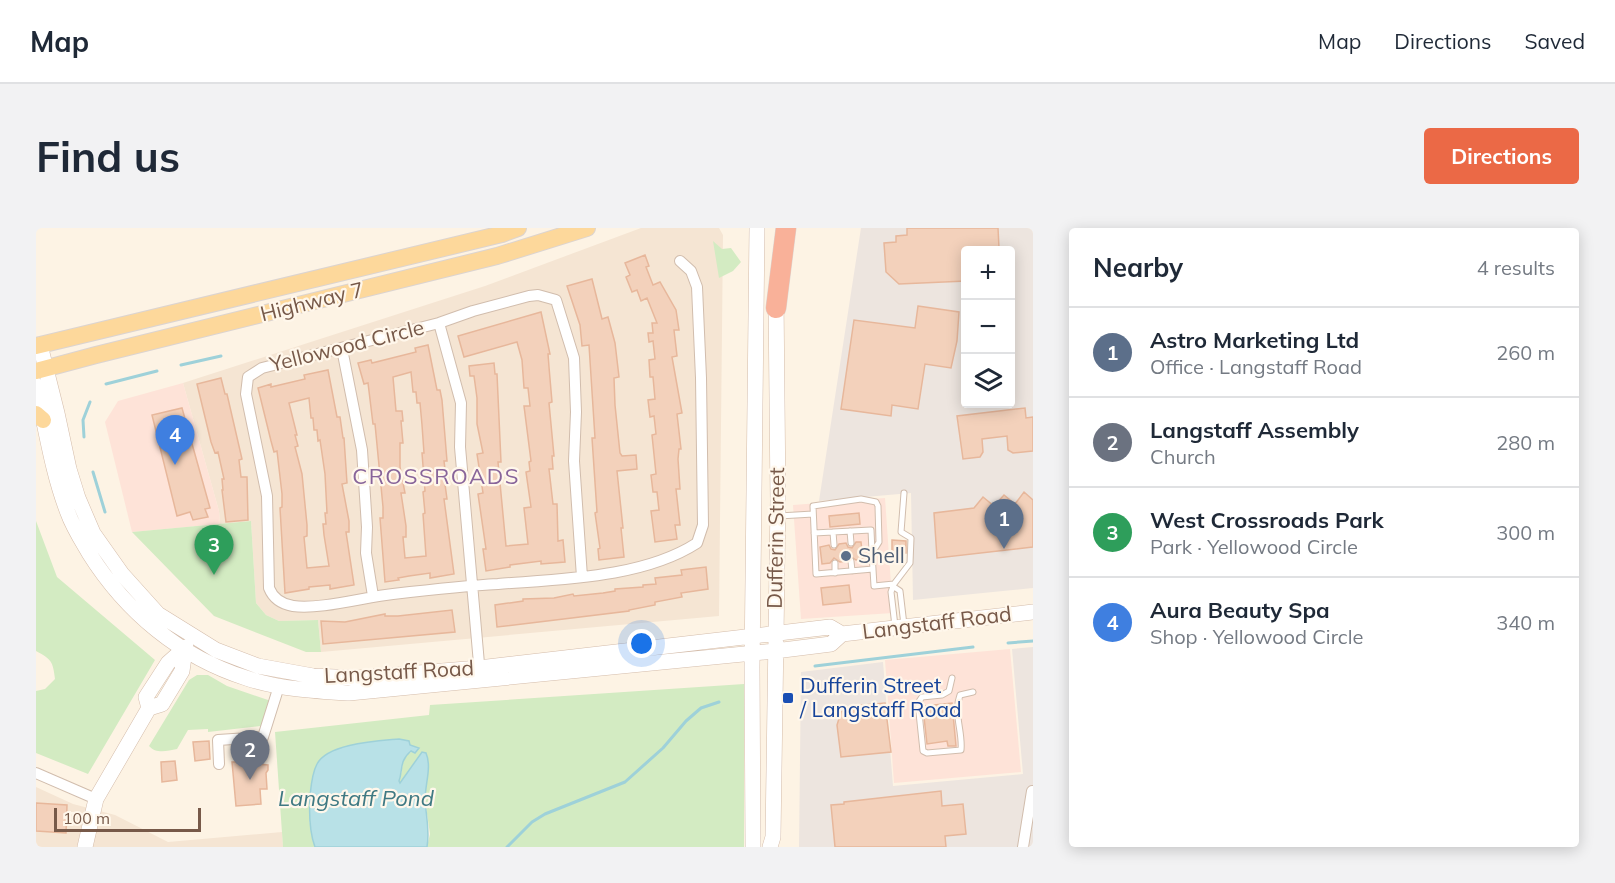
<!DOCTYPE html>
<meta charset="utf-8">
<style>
:root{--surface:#fff;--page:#f2f2f3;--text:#1f2937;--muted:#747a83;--line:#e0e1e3;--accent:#eb6946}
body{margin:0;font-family:Mulish,sans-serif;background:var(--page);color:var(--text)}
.controls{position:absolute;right:18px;top:18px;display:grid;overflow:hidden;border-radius:6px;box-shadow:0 3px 15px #0003}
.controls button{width:54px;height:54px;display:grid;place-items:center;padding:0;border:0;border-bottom:2px solid var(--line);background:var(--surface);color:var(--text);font:30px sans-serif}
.scale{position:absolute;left:18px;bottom:15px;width:147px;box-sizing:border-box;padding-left:6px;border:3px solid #775949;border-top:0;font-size:16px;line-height:21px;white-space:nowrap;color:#775949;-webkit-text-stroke:4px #fff7eb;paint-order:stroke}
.you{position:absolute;left:606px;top:416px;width:21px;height:21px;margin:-15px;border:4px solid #fff;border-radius:50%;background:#1a73e8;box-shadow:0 0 0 9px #1a73e833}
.badge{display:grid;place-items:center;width:39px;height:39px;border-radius:50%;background:var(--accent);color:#fff;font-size:20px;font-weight:700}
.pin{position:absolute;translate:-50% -50px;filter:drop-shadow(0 2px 3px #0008)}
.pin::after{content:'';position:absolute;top:32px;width:21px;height:18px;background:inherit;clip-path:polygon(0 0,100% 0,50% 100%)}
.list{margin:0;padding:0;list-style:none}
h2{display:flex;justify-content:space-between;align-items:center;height:78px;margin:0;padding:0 24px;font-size:26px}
h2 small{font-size:20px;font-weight:400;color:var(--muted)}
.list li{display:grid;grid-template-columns:39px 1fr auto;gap:18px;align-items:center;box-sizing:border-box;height:90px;padding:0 24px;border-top:2px solid var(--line)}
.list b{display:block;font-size:22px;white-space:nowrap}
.list p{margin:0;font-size:20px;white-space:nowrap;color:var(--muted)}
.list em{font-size:20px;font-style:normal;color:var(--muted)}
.icon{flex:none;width:33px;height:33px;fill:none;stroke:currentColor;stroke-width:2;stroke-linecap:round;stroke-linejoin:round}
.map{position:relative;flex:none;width:997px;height:619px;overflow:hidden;border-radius:6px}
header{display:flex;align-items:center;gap:36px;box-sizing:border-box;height:84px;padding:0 30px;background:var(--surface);border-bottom:2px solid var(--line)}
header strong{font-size:28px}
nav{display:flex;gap:33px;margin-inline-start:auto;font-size:21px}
.intro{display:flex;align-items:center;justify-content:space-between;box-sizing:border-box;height:144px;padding:0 36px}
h1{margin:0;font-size:42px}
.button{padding:15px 27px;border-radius:6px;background:var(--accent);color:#fff;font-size:21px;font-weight:700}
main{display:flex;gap:36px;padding:0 36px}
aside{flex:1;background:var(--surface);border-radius:6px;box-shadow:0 3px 15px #0003}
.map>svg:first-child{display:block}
.residential{fill:#f5e5d3}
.commercial{fill:#fee3d8}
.industrial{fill:#ede5df;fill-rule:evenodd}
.green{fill:#d3ebc2}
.water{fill:#b8e1e7;stroke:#9ed1d9;stroke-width:1.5}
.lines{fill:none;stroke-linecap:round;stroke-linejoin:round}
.stream{stroke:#9ed1d9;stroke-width:3}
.building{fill:#f3d1bb;stroke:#e7b79b;stroke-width:1.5;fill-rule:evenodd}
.lane-casing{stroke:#d1bdad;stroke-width:7}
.street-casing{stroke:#d1bdad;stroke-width:12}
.secondary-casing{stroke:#d4bcaa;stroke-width:16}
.primary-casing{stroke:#dcd4d0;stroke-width:18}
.highway-casing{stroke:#dcd4d0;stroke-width:21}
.lane{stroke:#fff;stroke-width:5}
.street{stroke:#fff;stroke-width:10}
.secondary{stroke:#fff;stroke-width:15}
.primary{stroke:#fdd89b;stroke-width:16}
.highway{stroke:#f9b199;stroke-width:20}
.service-dot{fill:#5c6f8a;stroke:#fff7eb;stroke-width:2}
.transit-dot{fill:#1a4fb4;stroke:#fff7eb;stroke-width:2}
.labels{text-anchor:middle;stroke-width:4.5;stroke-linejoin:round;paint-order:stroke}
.street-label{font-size:21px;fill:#775949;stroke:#fff7eb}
.service-label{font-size:21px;fill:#4e5e75;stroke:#fff7eb;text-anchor:start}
.transit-label{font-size:21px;fill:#164399;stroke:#fff7eb;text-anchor:start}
.neighbourhood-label{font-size:22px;letter-spacing:1.5px;fill:#88649a;stroke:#fff7eb}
.water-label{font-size:22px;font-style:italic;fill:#3f7983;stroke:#fff7eb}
</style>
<header>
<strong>Map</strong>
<nav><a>Map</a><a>Directions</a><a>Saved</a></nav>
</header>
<div class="intro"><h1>Find us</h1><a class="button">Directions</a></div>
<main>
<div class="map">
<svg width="997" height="619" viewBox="0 0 997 619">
<rect width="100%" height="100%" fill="#fdf3e4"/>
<path class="residential" d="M605,0H683L687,7L683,388L285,424L282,392L243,393L230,387L220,375L215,293L184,296L183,283L147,155L449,58Z
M0,559L37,576L79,587L132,614L246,604L247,619H0Z"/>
<path class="commercial" d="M147,155L183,283L184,296L96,304L69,194L82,173Z
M849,270L857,385L765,391L757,277Z
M974,421L985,544L858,555L849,432Z"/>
<path class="industrial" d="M825,0H997V360L877,372L875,265L783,273ZM930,22H975V176H930Z
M997,419V619H763L765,444L847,434L857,558L987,546L976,421Z"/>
<path class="green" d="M677,13L686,21L695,20L705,34L697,43L683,50Z
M0,293L21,349L119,432L52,546L0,525V463L9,461L19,451C17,433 15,431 0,423Z
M215,293L220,375L230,387L243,393L282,392L285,424H270L178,388L96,304Z
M161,447H172L191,458L235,473L225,498L172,504V501L152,502L141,521C131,523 120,526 113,518L153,452Z
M708,456V619H391L394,606L389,572L370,549L365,556L363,553C369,538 362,528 382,521L281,536C274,562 269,592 279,619H247L239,504L393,487L394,477Z"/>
<path class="water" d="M363,511L373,513L374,517L383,520L379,525L375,523C363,533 367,542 363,553L364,555L386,524L390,525C396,539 389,556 389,572C390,588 394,602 391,619H279C273,603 273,585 274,568C275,558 276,545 281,536C292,515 342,513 363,511Z"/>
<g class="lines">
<path class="stream" d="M145,137L185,128
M70,156L121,143
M48,209L47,192L54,174
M57,244L69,284
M972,415L997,413
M779,438L937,419
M471,619L496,594L509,586L589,554L627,520L650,493L665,480L683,474"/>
</g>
<path class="building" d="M871,0H962L963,20L962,22H930V53L863,56L850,44L848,15L860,14V8L871,7Z
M609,27L613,38L610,39L617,57L624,54L640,82L643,102H638L641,128L636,129L646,185L641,186L645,221H643L642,231L644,261H640L644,297H639L641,311L619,314L615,283L623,282L621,264H617L615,247L620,246L616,207L620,206L618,188L614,189L612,172L619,171L617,149H614L613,132L619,131L617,113L613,114L612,105H617L616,95H621L611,70L605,73L601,62L596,64L590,49L594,47L589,35Z
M556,51L566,91L572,89L579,115L583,149L578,150L579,177L584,225L586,228L600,227L601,241L581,243L587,300H585L588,329L563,332L562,321L564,320L559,285L561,284L556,210H559L553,117L546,118L544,97L531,58Z
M882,78L923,84L921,113L915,140L889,136L882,181L856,177L855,188L805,181L818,92L879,100Z
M505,84L514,126H512L513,139L516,174L513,175L518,228H516L517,241H513L517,276H521L522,313L527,312L529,334L505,336V333L474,337V339L450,343L447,321H450L442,266L447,265L441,226L447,225L441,196V170L438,148H434L433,138L458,135L459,146H461L465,234H462L470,318L492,316L488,280L495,279L490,244L494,243L493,234L495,233L488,178H494L492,160H488L486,132L481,114L428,129L422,108Z
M392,117L401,162H404L406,172L411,233H408L410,249H408L411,271H408L418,346L394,350V345L373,348L362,350L363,352L349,354L344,290H347V279L339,196H337L332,155L328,156L322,135L335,132L336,135L380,124L379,120ZM375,144L377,164H380L381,175H384L386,197L388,225H386L389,263L387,264L389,285L387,286L390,328L369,330L367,309H370V298L365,265H369L364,239V215H367L365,193H367L366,183H360L357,149Z
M292,142L301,189H304L307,210H308L311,255L306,256L313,293V304H310L318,357L294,361V357L273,359V361L249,365L244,280L246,279V266L241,223L238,224L235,213L222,160L235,156V159L269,151L268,147ZM273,170L275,190H277L278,202H281L282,213L284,212L289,246L291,285H289L290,296H287L288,307L293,338L271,340L268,309L271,308V297L266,246L259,219L262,218L259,207H261L253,175Z
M185,150L189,166H191L206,231L203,232L205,249H211L212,292L190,294L186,262H187L186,251H188L182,224L179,225L175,214L161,156Z
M146,180L174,280L169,281L172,289L157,292L154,284L141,288L116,187Z
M989,180L990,190L997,189V223L977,225L972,222L971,208L946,211L947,224L944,229L927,231L921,188Z
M988,264L997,272V319L901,330L898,285L938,280L947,269L958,278L968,267L979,276Z
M823,285L824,296L794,299L793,288Z
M856,312L870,313V325H856Z
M820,314H825L827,331L820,332L814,328L810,333L804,334L798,330L794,335L786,336L784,319L793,317L795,321L799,322L803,316L810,315L812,319L816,320Z
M670,339L672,361L645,365L646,369L619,374V377L593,382V383L461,399L459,377L487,373V371L518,370L537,366L538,368L567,365L579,363V361L607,359V357L620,356L619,350L646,347L645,342Z
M813,357L815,374L787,377L785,360Z
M416,382L419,404L287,416L285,393L309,394L349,386V388H362Z
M849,475L855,524L805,529L801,497L805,484L817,478Z
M916,475L920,518H912L911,513L891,516L888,489L889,478Z
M173,513L174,531L159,533L157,514Z
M214,523L215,532H221V536L232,537V542L230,545L231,561H224L225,576L200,578L196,534H201V524Z
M139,533L141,552L126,554L125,534Z
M905,563L906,578L927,576L930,606L909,608L910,619H799L795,577L808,576V574Z
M0,575L31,577L30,605L0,603Z"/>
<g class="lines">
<g class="lane-casing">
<path id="lane" d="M743,288L777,286
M814,303L815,315
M797,304L798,317
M778,305L835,302L836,324
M815,333L816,343
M799,335V345
M837,341L780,346L777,278L825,271L840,274L842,278L843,314L836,325L838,358L858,356
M858,359L864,363L868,397
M859,398L855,364L858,356L874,335L875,310L865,304L868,265
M916,450L913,463L906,467L886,469L882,475L887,523L891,525L925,522C927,504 917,485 924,467L937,464"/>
</g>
<g class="street-casing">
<path id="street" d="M403,95L425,175L424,219L444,447
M306,121L326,222L331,299L330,325L337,368
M546,349L538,233L540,184L538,130L520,72L502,67L493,68L437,83L403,95L226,140L212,149L210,166L231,268L233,360C237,370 245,376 257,378C283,382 329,369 357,366C392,362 427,358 462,356C525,351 607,350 661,315L667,297L665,150L661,59L655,43L644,33
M183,536L182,512L227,509L243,458
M0,545L60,571
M987,619L996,563"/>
</g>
<g class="secondary-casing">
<path id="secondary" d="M4,117L21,185L33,241L42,270L57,305L86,346L122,386L180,422L222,438L277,448L321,450L443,440L794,399L806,406L997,384
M0,157C10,200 16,244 32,285C37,299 46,313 53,325C90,384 144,429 210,450C243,461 279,463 313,465L739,423L795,416L806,406
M113,480L110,469L132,435L150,419
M49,619L60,571L113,480L126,476L146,443L149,422
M717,619L716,439L721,0
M734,619L737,609L742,273L740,69"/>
</g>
<g class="primary-casing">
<path id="primary" d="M0,118L466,6L482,0
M0,143L60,127L461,28L551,0
M0,186L7,192"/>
</g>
<g class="highway-casing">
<path id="highway" d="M740,80L750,0"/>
</g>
<use href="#lane" class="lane"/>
<use href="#street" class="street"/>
<use href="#secondary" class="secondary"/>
<use href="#primary" class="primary"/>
<use href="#highway" class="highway"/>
</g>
<circle class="service-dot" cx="810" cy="328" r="6"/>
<rect class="transit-dot" x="746" y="464" width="12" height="12" rx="3"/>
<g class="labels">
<g class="street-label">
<text transform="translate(276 74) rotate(-14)" y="7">Highway 7</text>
<text transform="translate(311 118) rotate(-14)" y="7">Yellowood Circle</text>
<text transform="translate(740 310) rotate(-89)" y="7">Dufferin Street</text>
<text transform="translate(901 395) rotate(-7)" y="7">Langstaff Road</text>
<text transform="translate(363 444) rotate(-3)" y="7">Langstaff Road</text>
</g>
<g class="service-label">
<text x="822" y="335">Shell</text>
</g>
<g class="transit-label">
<text x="764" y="465">Dufferin Street<tspan x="764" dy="24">/ Langstaff Road</tspan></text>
</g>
<g class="neighbourhood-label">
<text x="400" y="256">CROSSROADS</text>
</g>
<g class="water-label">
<text x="320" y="578">Langstaff Pond</text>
</g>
</g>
</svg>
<div class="controls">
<button>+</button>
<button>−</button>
<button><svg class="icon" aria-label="layers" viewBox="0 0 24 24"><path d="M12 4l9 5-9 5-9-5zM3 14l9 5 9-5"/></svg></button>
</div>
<div class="scale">100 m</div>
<div class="you"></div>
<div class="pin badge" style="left:968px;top:321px;background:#5c6f8a">1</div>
<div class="pin badge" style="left:214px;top:552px;background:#6b7280">2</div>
<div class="pin badge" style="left:178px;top:347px;background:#2e9e5b">3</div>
<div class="pin badge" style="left:139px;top:237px;background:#3f7fe0">4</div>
</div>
<aside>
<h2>Nearby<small>4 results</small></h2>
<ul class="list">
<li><span class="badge" style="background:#5c6f8a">1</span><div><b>Astro Marketing Ltd</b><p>Office · Langstaff Road</p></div><em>260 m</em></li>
<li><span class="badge" style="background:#6b7280">2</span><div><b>Langstaff Assembly</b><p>Church</p></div><em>280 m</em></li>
<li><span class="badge" style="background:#2e9e5b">3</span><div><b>West Crossroads Park</b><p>Park · Yellowood Circle</p></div><em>300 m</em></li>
<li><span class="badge" style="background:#3f7fe0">4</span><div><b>Aura Beauty Spa</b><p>Shop · Yellowood Circle</p></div><em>340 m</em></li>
</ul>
</aside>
</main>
